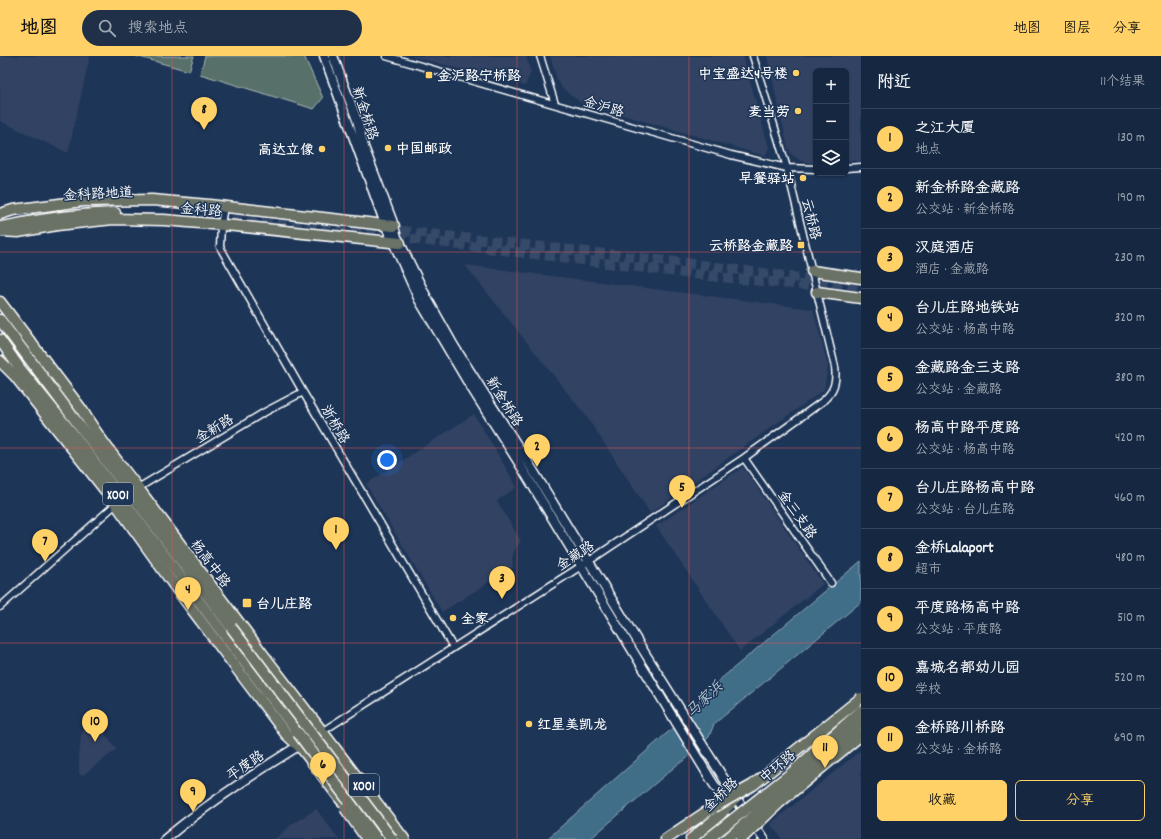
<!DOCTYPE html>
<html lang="zh">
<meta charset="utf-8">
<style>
:root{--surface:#162841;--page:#1f3048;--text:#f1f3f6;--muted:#9ea6b1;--line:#35445a;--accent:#ffd166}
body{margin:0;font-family:Dekko,"LXGW WenKai TC",sans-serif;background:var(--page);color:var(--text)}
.controls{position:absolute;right:12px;top:12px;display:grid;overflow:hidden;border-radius:6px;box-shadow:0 1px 3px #0004}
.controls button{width:36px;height:36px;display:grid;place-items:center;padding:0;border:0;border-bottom:1px solid var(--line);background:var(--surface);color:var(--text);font:20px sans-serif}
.you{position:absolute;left:387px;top:404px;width:14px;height:14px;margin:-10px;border:3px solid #fff;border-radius:50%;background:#1a73e8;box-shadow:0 0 0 6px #1a73e833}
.badge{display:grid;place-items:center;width:26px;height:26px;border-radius:50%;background:var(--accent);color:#111;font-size:13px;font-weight:700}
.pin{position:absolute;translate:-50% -33px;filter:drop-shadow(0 1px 2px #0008)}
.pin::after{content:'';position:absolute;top:21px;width:14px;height:12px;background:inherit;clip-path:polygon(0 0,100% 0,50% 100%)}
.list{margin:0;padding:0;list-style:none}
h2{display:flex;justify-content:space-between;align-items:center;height:52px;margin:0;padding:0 16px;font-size:17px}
h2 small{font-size:13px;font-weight:400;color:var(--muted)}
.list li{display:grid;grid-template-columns:26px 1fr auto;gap:12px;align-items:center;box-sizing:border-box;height:60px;padding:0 16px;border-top:1px solid var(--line)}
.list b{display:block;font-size:15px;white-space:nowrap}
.list p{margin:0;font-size:13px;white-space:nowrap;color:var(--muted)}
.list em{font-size:13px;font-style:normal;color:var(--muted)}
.actions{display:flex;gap:8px;padding:12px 16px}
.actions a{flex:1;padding:9px 0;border:1px solid var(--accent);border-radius:6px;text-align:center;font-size:14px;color:var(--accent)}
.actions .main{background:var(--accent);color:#111}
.icon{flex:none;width:22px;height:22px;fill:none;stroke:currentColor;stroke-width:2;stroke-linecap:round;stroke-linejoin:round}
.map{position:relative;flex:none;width:861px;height:783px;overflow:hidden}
header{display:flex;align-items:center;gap:24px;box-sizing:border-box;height:56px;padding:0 20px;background:var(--accent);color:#111}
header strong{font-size:19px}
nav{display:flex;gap:22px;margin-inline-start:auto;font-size:14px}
.search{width:280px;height:36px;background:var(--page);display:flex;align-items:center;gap:10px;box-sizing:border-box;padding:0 14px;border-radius:22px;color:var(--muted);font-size:15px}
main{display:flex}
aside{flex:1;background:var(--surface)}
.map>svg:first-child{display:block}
.built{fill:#304264}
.green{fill:#596f6b;stroke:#acb7b5}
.water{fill:#416d87;stroke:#8da7b7}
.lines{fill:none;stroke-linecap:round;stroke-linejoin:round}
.primary-tunnel{stroke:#344968;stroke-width:10;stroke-dasharray:10 5;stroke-linecap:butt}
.minor-casing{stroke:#fff;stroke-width:9}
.tertiary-casing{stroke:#fff;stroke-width:11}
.primary-casing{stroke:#fff;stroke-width:13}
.trunk-casing{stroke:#fff;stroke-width:13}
.minor{stroke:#1d3557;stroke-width:6}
.tertiary{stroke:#1d3557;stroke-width:8}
.primary{stroke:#6b7165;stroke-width:10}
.trunk{stroke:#6b7165;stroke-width:10}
.trunk-bridge-casing{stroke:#fff;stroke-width:13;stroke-linecap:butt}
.trunk-bridge{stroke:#6b7165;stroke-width:10}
.grid{fill:none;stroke:#de5353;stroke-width:1;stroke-opacity:0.55}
.poi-dot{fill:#ffd166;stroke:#1d3557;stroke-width:1.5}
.labels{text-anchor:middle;stroke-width:3;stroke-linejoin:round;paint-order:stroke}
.shield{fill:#1d3557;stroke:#bbc2cd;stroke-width:1}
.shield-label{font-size:13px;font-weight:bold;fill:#fff}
.poi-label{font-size:14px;font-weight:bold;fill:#fff;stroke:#1d3557;text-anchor:end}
.street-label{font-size:14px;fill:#fff;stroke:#1d3557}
.water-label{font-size:15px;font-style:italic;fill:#b3c5cf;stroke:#1d3557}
</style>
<header>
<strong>地图</strong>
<div class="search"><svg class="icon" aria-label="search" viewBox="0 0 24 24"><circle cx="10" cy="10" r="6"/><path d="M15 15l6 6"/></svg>搜索地点</div>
<nav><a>地图</a><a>图层</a><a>分享</a></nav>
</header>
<main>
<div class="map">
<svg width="861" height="783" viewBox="0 0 861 783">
<rect width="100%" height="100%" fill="#1d3557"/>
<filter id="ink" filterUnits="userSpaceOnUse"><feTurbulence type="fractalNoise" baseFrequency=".025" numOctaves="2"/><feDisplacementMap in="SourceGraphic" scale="8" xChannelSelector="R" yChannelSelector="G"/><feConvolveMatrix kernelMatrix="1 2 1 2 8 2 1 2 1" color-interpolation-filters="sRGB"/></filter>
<g filter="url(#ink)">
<path class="built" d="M0,0H90L68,97L0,65Z
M410,0H526L531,16L525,30Z
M550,0H743L769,92L765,100L581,47L562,32L557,23Z
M767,0H861V105H846V15H816V107H811L801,105L792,99L788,92Z
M465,209L813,253L828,310L824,334L650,457L586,360Z
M474,358L517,431L497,445L521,485L515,493L512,502L513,511L442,556L366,428Z
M743,411L823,528L740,595L656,470Z
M92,662L117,693L83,719L79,718V701L81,679L85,669Z
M861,694V783H782L770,768Z
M316,753L339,783H275L292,768Z"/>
<path class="green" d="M136,0H194L189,15Z
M205,0H304L323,42L314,53L200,18Z"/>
<path class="water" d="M861,505V546L714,668L709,681L684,705L678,708L590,783H547L667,677L681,667L693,654L704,637Z"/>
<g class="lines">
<path class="primary-tunnel" d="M187,160L390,180L709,220L823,231
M386,173L686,207L861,230"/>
<g class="minor-casing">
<path id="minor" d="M386,0L731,99L787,112L816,113
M540,0L555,48
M846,112L861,111
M224,150L221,169L220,191L303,336L453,591
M744,402L831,527
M138,432L263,357L303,336
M0,551L116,448
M323,675L589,505L744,402L823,345C834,335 837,326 835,311L787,112L753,0"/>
</g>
<g class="tertiary-casing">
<path id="tertiary" d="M324,0L385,168L419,244L467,325L517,404L711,724L728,750L753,783
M333,0L357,64L364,91L392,164L397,181L427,242L454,290L531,411L643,594L736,742C746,755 754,770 764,783
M165,783C213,743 266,710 319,677"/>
</g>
<g class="primary-casing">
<path id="primary" d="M0,158L13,154L83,145L152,144L209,149L394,170
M2,171C39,163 77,158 115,157
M0,175L18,176L57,169L113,163L164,164L236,170L400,187
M812,215L861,222
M817,236L861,242
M0,246L82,354C98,382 118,406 138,432C150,448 162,464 174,480C249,582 328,682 404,783
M0,305L15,320L116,448L176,532L286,678L303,694L342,745
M691,783L720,759L740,737"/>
</g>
<g class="trunk-casing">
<path id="trunk" d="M0,264L231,571
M0,284L21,314L76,382L298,677
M93,373L103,392
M133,472L149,490
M188,504L202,518
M666,783L714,751"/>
</g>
<use href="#minor" class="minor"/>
<use href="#tertiary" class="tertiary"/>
<use href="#primary" class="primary"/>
<use href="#trunk" class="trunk"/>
<g class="trunk-bridge-casing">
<path id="trunk-bridge" d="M231,571L392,783
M298,677L377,783
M714,751L753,729L861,642
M345,752L367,783
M708,783L789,719L861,655
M727,783L861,667
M741,783L779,747L861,679"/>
</g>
<use href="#trunk-bridge" class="trunk-bridge"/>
</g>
</g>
<path class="grid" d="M172,0V783M344,0V783M517,0V783M689,0V783M0,196H861M0,392H861M0,587H861"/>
<g class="poi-dot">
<circle cx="796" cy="17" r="4"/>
<rect x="425" y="15" width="8" height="8" rx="2"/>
<circle cx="798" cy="55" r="4"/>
<circle cx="388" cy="92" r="4"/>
<circle cx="322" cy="93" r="4"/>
<circle cx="803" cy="122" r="4"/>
<rect x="797" y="185" width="8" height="8" rx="2"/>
<rect x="242" y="542" width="10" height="10" rx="2"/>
<circle cx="453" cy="562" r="4"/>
<circle cx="529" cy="668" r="4"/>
</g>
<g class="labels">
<g class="shield">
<rect x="103" y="427" width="30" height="22" rx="3"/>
<rect x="349" y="718" width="30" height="22" rx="3"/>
</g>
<g class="shield-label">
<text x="118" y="443">X001</text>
<text x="364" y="734">X001</text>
</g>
<g class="poi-label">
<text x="788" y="22">中宝盛达4号楼</text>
<text x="437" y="24" text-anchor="start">金沪路宁桥路</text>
<text x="790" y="60">麦当劳</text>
<text x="396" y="97" text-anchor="start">中国邮政</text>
<text x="314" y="98">高达立像</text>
<text x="795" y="127">早餐驿站</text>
<text x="793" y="194">云桥路金藏路</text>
<text x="256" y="552" text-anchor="start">台儿庄路</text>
<text x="461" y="567" text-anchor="start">全家</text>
<text x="537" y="673" text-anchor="start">红星美凯龙</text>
</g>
<g class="street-label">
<text transform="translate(604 50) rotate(16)" y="5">金沪路</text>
<text transform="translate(366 57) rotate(72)" y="5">新金桥路</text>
<text transform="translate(98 137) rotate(-3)" y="5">金科路地道</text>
<text transform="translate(201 153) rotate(4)" y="5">金科路</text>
<text transform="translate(812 163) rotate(76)" y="5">云桥路</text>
<text transform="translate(505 345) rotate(58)" y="5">新金桥路</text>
<text transform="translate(336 368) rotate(60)" y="5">浙桥路</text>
<text transform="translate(214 372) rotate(-31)" y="5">金新路</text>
<text transform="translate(798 458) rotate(55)" y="5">金三支路</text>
<text transform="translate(575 499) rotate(-33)" y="5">金藏路</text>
<text transform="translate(211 507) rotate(53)" y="5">杨高中路</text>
<text transform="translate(245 709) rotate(-34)" y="5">平度路</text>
<text transform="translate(777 710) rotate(-40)" y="5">中环路</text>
<text transform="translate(720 738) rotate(-44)" y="5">金桥路</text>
</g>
<g class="water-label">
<text transform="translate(704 643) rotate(-44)" y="5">马家浜</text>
</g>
</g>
</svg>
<div class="controls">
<button>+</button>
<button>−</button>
<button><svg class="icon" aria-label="layers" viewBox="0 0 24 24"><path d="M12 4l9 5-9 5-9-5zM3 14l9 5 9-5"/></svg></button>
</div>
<div class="you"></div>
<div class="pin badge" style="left:336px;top:494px">1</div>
<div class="pin badge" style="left:537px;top:411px">2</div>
<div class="pin badge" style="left:502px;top:543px">3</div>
<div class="pin badge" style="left:188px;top:554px">4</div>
<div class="pin badge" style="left:682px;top:452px">5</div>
<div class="pin badge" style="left:323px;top:729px">6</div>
<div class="pin badge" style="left:45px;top:506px">7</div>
<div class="pin badge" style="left:204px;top:74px">8</div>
<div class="pin badge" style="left:193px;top:756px">9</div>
<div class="pin badge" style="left:95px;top:686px">10</div>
<div class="pin badge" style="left:825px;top:712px">11</div>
</div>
<aside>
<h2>附近<small>11个结果</small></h2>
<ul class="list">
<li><span class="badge">1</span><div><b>之江大厦</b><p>地点</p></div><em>130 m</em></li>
<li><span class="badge">2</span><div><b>新金桥路金藏路</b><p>公交站 · 新金桥路</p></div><em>190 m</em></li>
<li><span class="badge">3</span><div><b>汉庭酒店</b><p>酒店 · 金藏路</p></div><em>230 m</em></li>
<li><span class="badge">4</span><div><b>台儿庄路地铁站</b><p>公交站 · 杨高中路</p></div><em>320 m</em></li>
<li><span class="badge">5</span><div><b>金藏路金三支路</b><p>公交站 · 金藏路</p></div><em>380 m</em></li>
<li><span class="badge">6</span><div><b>杨高中路平度路</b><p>公交站 · 杨高中路</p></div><em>420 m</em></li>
<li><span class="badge">7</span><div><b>台儿庄路杨高中路</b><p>公交站 · 台儿庄路</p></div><em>460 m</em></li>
<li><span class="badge">8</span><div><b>金桥Lalaport</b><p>超市</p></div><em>480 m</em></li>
<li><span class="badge">9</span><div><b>平度路杨高中路</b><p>公交站 · 平度路</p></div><em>510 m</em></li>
<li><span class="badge">10</span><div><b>嘉城名都幼儿园</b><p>学校</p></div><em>520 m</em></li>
<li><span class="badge">11</span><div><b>金桥路川桥路</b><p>公交站 · 金桥路</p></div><em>690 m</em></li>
</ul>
<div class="actions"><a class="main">收藏</a><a>分享</a></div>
</aside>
</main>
